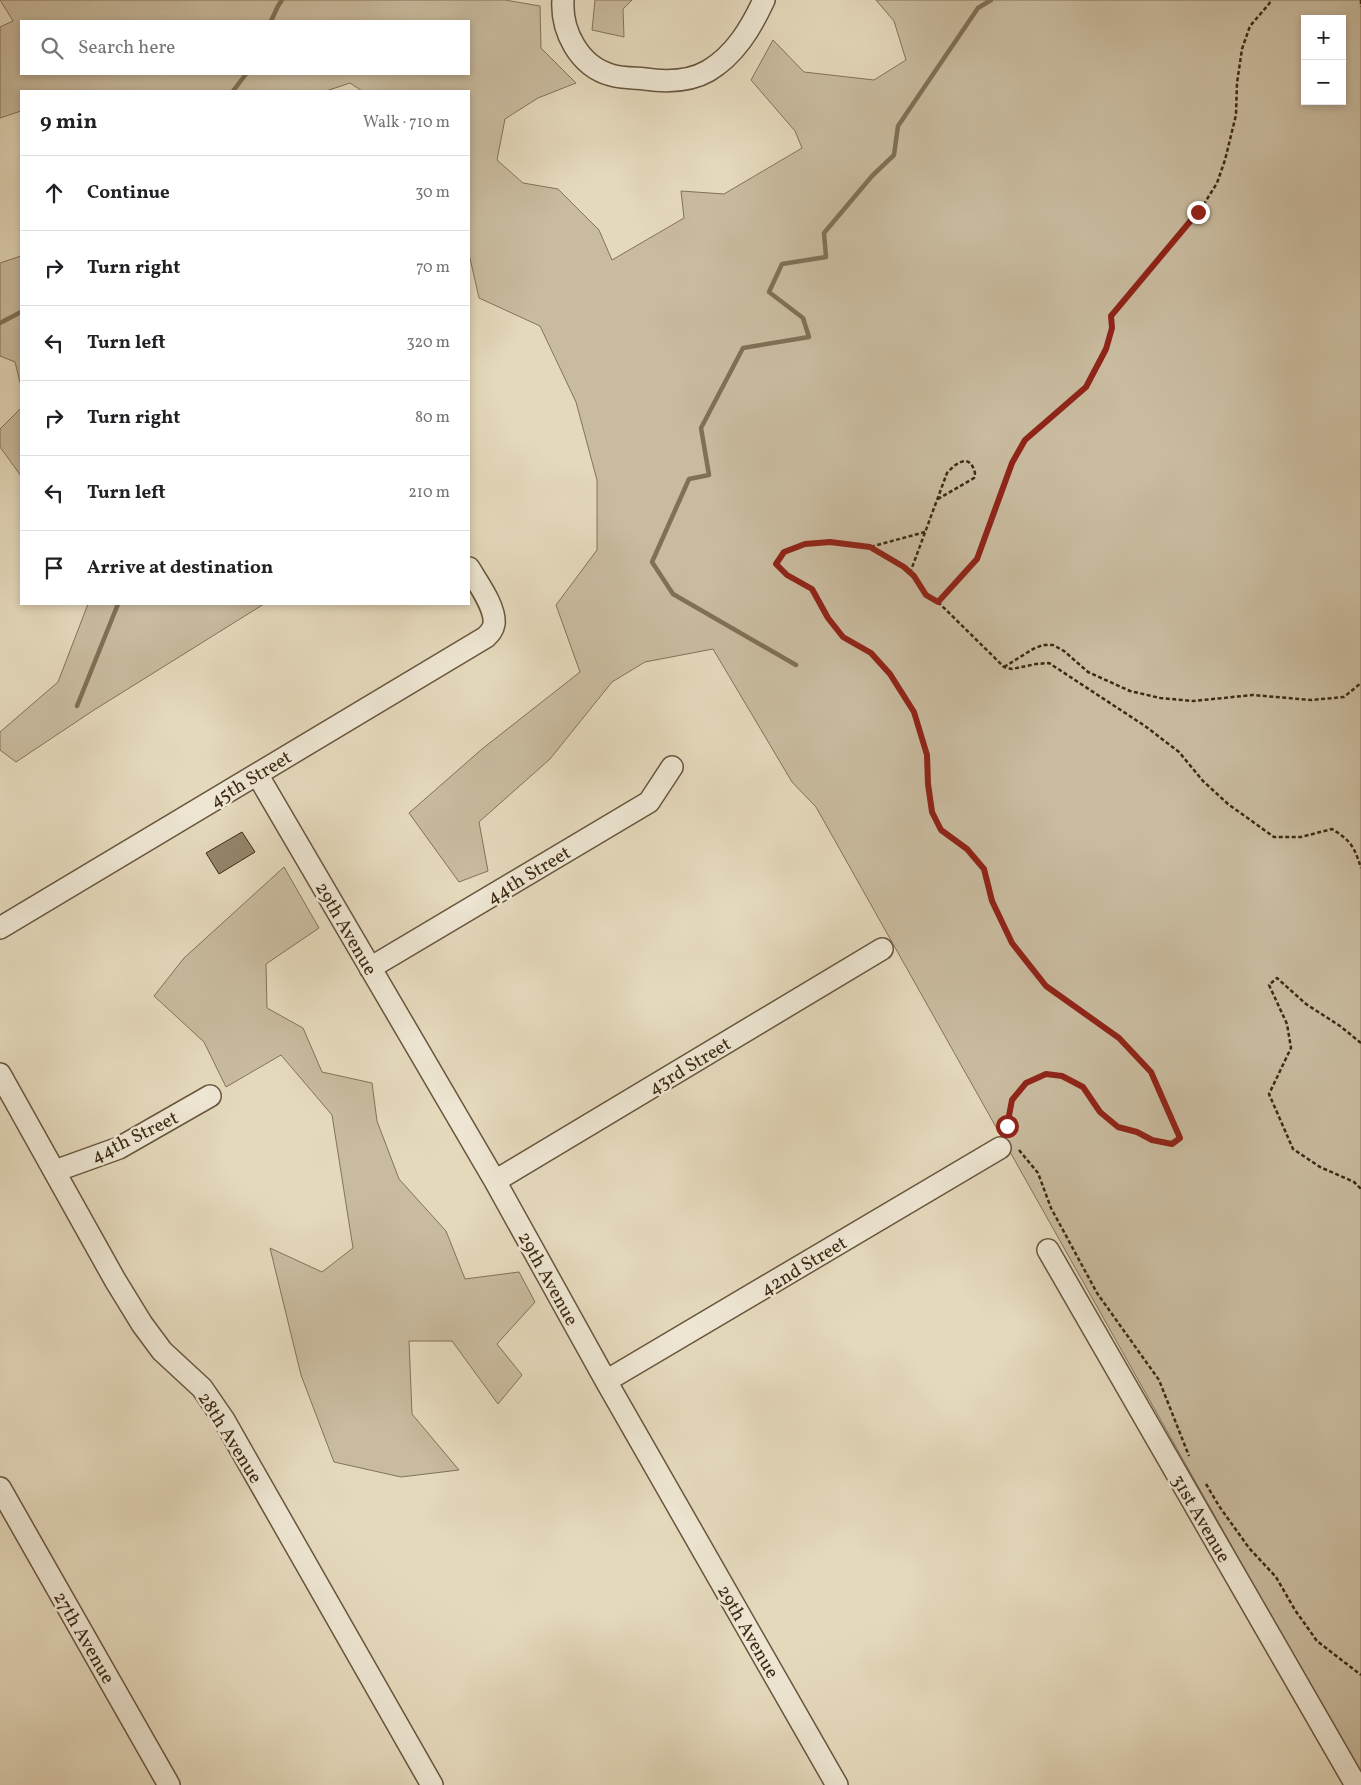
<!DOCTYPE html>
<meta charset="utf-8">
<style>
:root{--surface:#fff;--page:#f6f6f6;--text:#202124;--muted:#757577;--line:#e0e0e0}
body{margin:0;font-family:Vollkorn,serif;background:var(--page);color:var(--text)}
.controls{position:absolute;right:15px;top:15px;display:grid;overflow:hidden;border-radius:0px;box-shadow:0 2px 8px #0003}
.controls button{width:45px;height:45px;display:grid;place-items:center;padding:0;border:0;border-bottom:1px solid var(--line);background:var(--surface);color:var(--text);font:25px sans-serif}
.stop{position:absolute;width:15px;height:15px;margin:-11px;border:4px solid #8f2418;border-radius:50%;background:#fff}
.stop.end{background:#8f2418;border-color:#fff;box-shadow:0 1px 5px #0008}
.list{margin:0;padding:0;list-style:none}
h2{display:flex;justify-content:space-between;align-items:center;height:65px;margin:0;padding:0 20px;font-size:21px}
h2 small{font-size:16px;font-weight:400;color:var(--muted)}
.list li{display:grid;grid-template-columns:32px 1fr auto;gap:15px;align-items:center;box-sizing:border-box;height:75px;padding:0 20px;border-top:1px solid var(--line)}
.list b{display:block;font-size:19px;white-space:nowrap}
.list em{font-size:16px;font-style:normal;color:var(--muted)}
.icon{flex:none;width:28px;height:28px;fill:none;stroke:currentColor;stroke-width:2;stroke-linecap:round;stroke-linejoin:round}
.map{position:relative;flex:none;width:1361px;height:1785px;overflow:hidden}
.search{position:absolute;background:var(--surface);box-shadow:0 2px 8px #0003;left:20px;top:20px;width:450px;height:55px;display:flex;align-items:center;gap:12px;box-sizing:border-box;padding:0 18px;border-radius:0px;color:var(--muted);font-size:19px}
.panel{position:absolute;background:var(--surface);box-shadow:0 2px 8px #0003;left:20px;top:90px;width:450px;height:515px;border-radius:0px}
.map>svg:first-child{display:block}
.green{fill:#c9bb9f;stroke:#847259;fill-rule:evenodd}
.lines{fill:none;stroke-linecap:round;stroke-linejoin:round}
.stream{stroke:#807056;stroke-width:4.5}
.building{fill:#95856b;stroke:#3e2a13}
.minor-casing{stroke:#68563d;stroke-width:24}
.path{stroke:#3e2a13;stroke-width:2.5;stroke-dasharray:4 2.5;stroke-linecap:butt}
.minor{stroke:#eee6d3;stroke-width:21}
.route{stroke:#8f2418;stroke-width:6}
.labels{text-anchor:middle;stroke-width:5;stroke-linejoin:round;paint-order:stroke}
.street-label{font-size:19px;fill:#3e2a13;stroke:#eee6d3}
</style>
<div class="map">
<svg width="1361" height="1785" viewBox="0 0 1361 1785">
<rect width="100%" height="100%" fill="#e5d9bc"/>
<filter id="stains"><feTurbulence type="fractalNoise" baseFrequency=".004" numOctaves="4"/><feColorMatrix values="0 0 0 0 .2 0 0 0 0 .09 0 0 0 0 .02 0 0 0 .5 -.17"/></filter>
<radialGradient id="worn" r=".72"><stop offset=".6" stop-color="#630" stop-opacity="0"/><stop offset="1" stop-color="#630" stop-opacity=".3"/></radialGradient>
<path class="green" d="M0,0H505L540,6L541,48L576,83L538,98L505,119L497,160L523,183L558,189L599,230L612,260L684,218L681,191L724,194L802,148L795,131L751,80L773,40L804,72L874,80L906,60L894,21L876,0H1361V1776L816,807L792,782L713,649L645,662L612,682L550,759L479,822L488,871L459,882L409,813L482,749L580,672L556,605L597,550V480L576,402L540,326L479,298L469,254V91H362L350,83L326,91H21V111L0,118V27L13,21ZM1305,19H1342V101H1305ZM21,21H469V74H21Z
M595,0H632L623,9L624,37L592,30Z
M21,256V386L15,362L0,356V263Z
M21,408V476L0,447V429Z
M88,604H264L94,710L16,762L0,750V732L58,682Z
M284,867L319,928L266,964L267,1008L303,1028L322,1072L372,1083L377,1121L399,1179L446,1231L465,1279L519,1272L535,1302L497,1344L522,1375L498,1404L452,1341H409L412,1414L459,1470L401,1477L334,1462L301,1375L270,1248L322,1272L353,1248L332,1115L281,1055L226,1087L204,1042L154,996L184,958Z"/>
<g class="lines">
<path class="stream" d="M271,21L278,6L282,0
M233,91L246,74
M0,323L21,312
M796,665L673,594L652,562L689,479L709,475L701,428L743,348L809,337L803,318L769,292L782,264L826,257L824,233L872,176L894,155L898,126L978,8L991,0
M77,706L118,604"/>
</g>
<path class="building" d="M242,832L255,852L219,874L206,853Z"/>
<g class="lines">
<g class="minor-casing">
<path id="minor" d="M563,0C561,31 579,66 611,75C621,78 634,78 645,79C666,82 689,82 708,71C735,55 751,28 764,0
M257,774L495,1181L606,1381L837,1785
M0,928L486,637C490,633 493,630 494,624C496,607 477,582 469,568
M370,968L649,802L672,767
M0,1074L115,1280L142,1324L162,1351L202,1388L224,1420L432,1785
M55,1171L119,1148L210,1096
M495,1181L882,949
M1048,1250L1356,1785
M606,1381L1000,1148
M0,1488L169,1785"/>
</g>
<path class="path" d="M1361,0V7
M925,532L870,547L830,542L805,544L784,552L777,564L787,575L812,589L828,618L843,637L871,653L890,674L914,712L927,755L928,784L932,812L941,830L967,849L984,869L992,901L1012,943L1046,986L1119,1038L1151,1072L1180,1138L1172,1144L1152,1140L1137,1132L1118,1127L1100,1112L1083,1087L1062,1076L1046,1074L1026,1083L1012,1100L1007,1126L1010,1132
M870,547L904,567L914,576L926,595L938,602L977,559L1012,463L1025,439L1086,387L1106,349L1112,328L1111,316L1199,212L1217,183L1225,160L1236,115L1237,83L1242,49L1250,26L1269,4L1271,0
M910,573L947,473C957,462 970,453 975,473L974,478L938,499
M938,602L1004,667L1012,669L1036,664L1049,663L1145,726L1179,752L1203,781L1228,804L1274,837H1301L1332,829C1351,841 1354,846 1361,868
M1004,667L1033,649L1043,645H1053L1064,651L1088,672L1130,691L1160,698L1193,701L1253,695L1311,700L1344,697L1361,683
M1361,1043L1340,1026L1306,1004L1277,978L1269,985L1287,1024L1291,1048L1269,1094L1293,1149L1320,1167L1354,1182L1361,1189
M1019,1150L1038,1173L1051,1208L1097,1293L1159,1380L1189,1456
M1206,1484L1219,1506L1249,1548L1276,1577L1295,1610L1317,1641L1361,1675"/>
<use href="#minor" class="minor"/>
</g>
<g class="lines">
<path class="route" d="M1007,1126L1012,1100L1026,1083L1046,1074L1062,1076L1083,1087L1100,1112L1118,1127L1137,1132L1152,1140L1172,1144L1180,1138L1151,1072L1119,1038L1046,986L1012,943L992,901L984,869L967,849L941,830L932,812L928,784L927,755L914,712L890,674L871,653L843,637L828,618L812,589L787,575L776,564L784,552L805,544L830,542L870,547L904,567L914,576L926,595L938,602L977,559L1012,463L1025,440L1086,387L1106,349L1112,328L1111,316L1198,212"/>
</g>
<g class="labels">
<g class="street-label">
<text transform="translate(250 778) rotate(-31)" y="7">45th Street</text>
<text transform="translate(528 874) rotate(-31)" y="7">44th Street</text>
<text transform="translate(347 928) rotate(60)" y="7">29th Avenue</text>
<text transform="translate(689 1065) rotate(-31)" y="7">43rd Street</text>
<text transform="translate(134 1136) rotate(-26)" y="7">44th Street</text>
<text transform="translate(803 1265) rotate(-31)" y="7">42nd Street</text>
<text transform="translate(549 1278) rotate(61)" y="7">29th Avenue</text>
<text transform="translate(231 1437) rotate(58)" y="7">28th Avenue</text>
<text transform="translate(1202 1518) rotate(60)" y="7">31st Avenue</text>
<text transform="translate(749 1631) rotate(60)" y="7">29th Avenue</text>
<text transform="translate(85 1637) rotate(60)" y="7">27th Avenue</text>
</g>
</g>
<rect width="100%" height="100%" filter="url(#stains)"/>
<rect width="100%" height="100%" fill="url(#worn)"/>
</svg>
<div class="controls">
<button>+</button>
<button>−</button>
</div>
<div class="stop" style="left:1007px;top:1126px"></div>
<div class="stop end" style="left:1198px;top:212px"></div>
<div class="search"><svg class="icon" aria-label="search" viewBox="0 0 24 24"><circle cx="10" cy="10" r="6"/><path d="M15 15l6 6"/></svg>Search here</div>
<section class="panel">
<h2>9 min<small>Walk · 710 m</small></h2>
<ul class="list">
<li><svg class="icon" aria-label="ahead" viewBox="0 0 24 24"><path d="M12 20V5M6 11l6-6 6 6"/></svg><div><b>Continue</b></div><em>30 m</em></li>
<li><svg class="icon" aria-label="right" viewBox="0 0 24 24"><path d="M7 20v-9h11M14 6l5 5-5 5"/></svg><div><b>Turn right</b></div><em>70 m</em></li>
<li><svg class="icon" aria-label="left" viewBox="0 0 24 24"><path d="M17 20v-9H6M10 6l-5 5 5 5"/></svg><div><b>Turn left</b></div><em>320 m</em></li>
<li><svg class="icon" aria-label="right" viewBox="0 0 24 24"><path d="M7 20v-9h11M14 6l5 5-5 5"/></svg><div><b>Turn right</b></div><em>80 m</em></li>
<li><svg class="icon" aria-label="left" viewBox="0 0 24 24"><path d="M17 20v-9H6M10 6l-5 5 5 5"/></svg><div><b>Turn left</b></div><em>210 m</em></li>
<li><svg class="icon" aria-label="arrive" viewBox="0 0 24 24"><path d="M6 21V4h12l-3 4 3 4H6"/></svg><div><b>Arrive at destination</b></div></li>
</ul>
</section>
</div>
